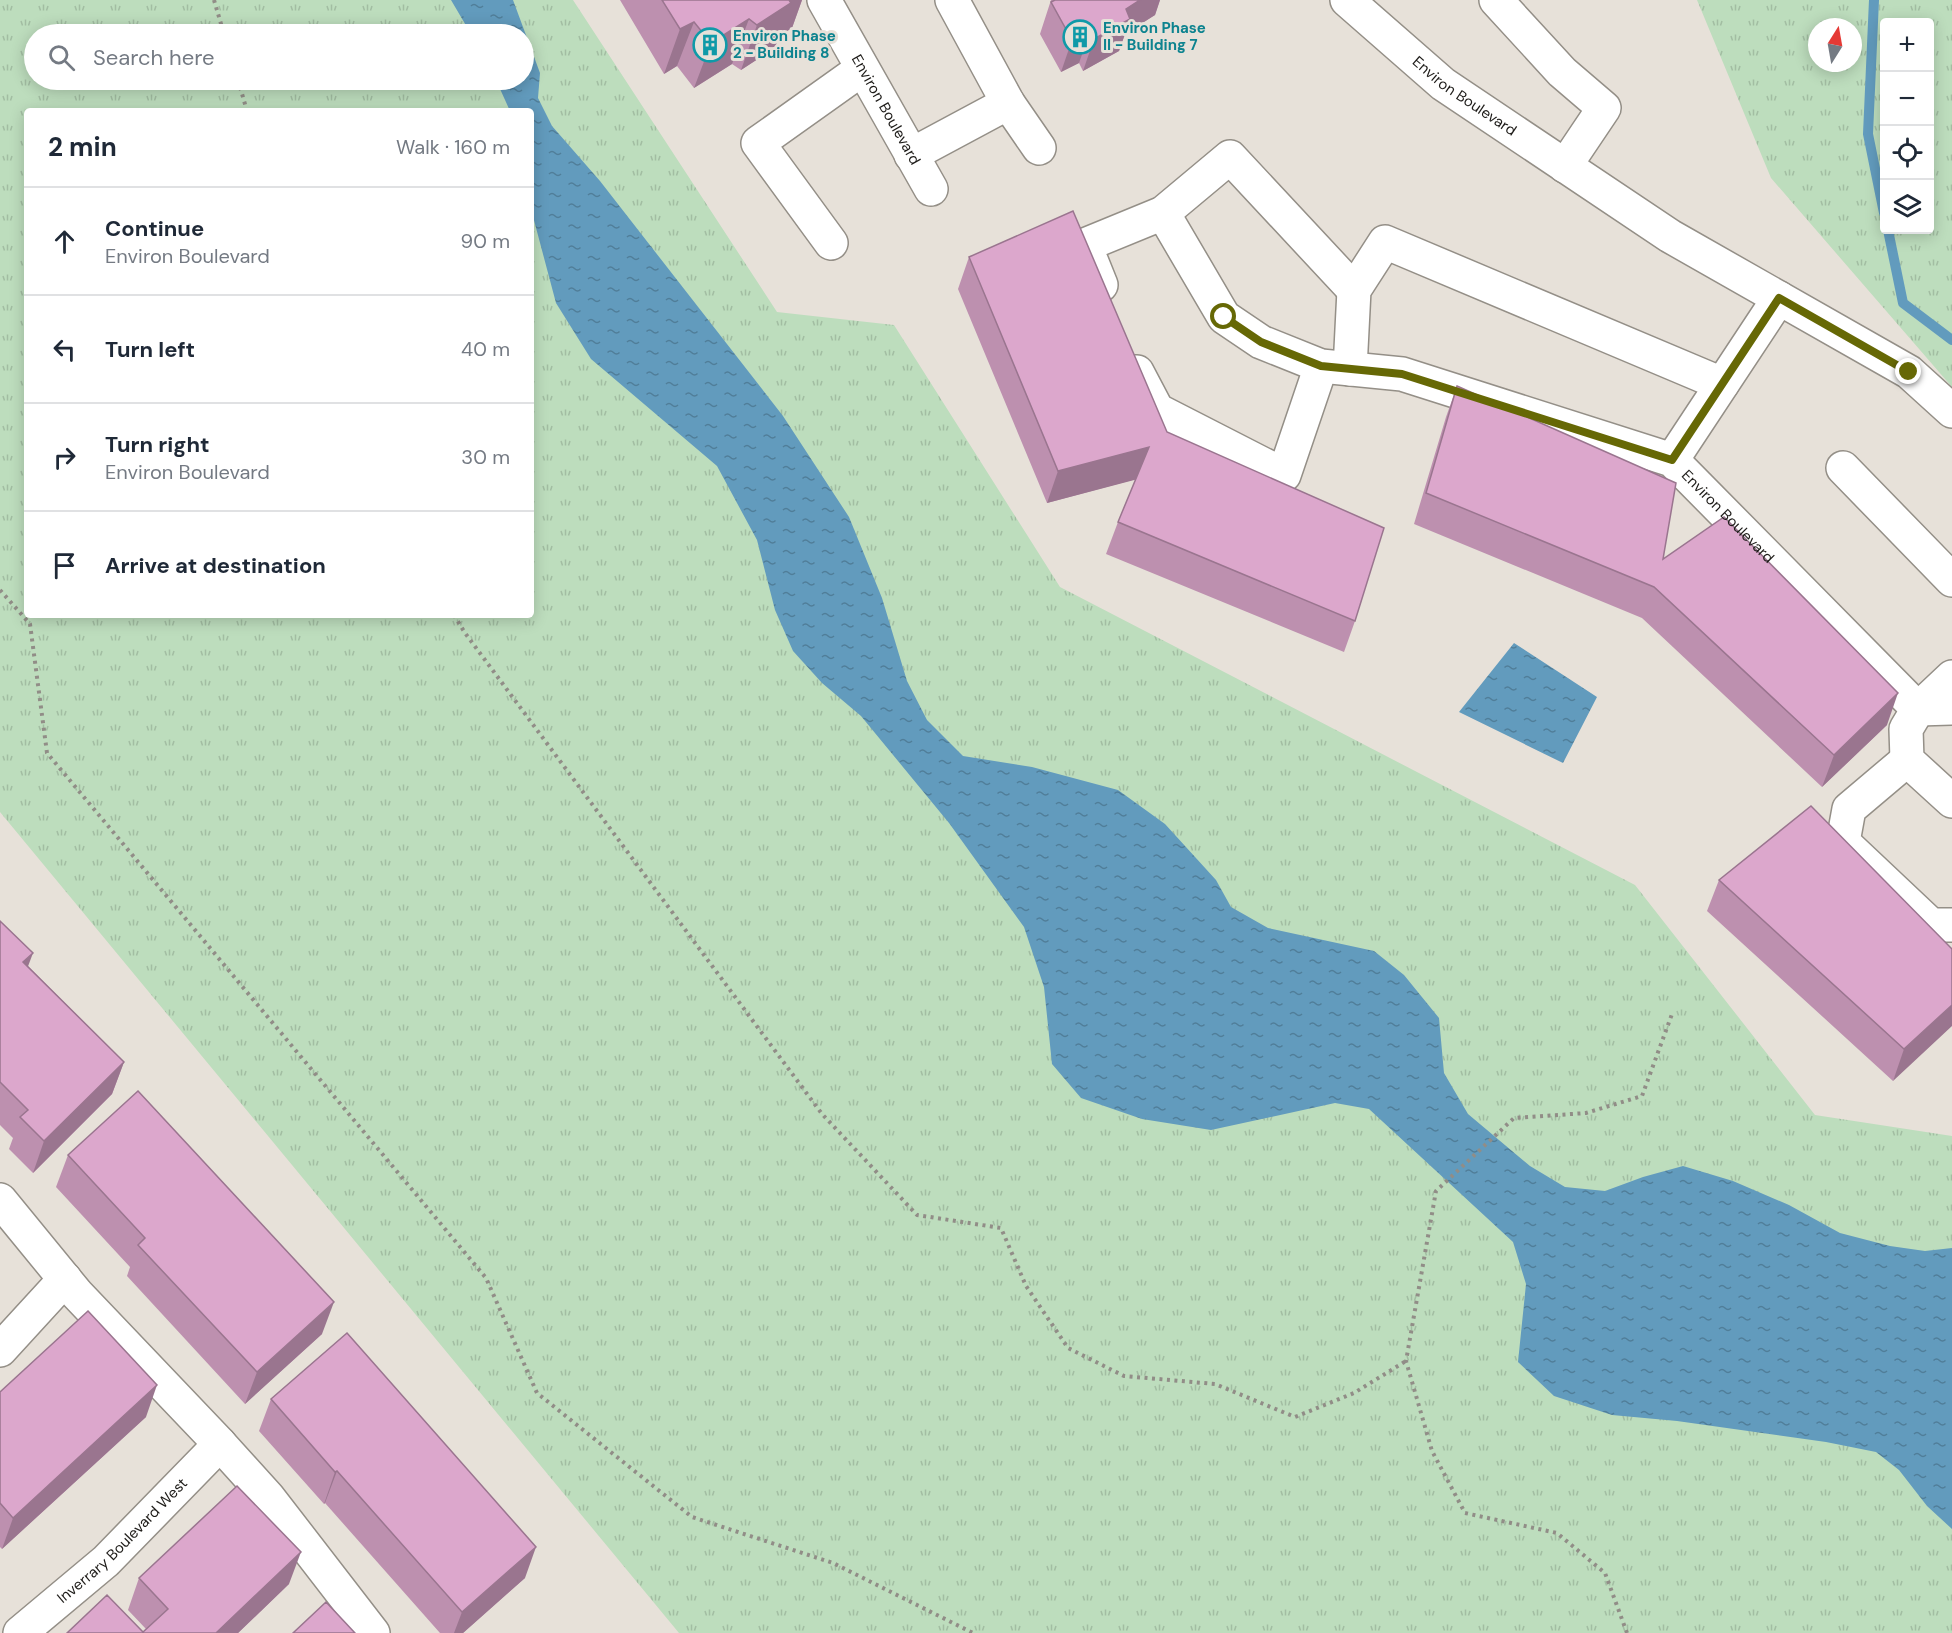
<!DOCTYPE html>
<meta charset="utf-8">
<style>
:root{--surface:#fff;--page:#f2f2f3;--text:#1f2937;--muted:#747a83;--line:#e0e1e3}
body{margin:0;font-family:"DM Sans",sans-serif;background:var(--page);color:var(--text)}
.controls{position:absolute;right:18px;top:18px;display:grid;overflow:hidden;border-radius:6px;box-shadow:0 3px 15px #0003}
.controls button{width:54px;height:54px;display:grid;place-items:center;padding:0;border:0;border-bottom:2px solid var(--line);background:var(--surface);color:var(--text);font:30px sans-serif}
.compass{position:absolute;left:1808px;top:18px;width:54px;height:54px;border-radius:50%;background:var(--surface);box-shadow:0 3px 15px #0003;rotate:11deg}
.stop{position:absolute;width:18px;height:18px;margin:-14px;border:4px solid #666805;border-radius:50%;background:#fff}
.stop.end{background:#666805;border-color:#fff;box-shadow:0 2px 6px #0008}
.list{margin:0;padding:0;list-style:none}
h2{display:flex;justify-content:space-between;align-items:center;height:78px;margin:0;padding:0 24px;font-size:26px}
h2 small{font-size:20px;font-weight:400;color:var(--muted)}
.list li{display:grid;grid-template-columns:39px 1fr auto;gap:18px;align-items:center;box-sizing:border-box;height:108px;padding:0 24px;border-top:2px solid var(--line)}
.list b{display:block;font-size:22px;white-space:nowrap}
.list p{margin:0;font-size:20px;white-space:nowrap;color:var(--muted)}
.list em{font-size:20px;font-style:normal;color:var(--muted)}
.icon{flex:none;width:33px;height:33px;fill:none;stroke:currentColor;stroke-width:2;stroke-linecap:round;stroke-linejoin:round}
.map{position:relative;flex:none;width:1952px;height:1633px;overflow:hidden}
.search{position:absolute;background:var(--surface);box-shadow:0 3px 15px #0003;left:24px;top:24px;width:510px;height:66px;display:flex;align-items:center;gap:15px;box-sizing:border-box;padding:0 21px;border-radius:33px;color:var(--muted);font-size:22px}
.panel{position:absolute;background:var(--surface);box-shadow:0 3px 15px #0003;left:24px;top:108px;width:510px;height:510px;border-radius:6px}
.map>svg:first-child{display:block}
.grass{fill:url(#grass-tufts);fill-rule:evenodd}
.water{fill:url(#water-ripples)}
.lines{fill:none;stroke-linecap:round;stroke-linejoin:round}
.stream{stroke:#629bbd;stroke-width:10}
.minor-casing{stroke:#948f87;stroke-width:36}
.path{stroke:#918d87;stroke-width:4;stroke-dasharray:3 4.5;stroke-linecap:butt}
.minor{stroke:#fff;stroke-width:33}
.wall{fill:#bd90af}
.shaded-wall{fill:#9a758f}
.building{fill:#dca7cc;stroke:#9a758f;stroke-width:1.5}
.route{stroke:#666805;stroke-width:8}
.labels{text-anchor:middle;stroke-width:6;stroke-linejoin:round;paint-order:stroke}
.culture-label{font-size:15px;font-weight:bold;fill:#0d838f;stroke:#e7e1d9;text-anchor:start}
.street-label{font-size:15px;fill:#1d1b18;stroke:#e7e1d9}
</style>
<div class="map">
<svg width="1952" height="1633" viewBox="0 0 1952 1633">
<defs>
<pattern id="grass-tufts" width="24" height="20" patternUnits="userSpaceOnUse" patternTransform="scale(1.5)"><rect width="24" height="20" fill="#bdddbd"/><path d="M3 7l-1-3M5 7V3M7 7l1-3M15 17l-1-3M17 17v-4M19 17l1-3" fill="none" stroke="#a2bda2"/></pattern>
<pattern id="water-ripples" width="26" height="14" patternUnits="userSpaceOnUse" patternTransform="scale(1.5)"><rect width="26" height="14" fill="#629bbd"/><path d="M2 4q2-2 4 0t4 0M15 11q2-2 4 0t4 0" fill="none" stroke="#507e99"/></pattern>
</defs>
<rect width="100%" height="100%" fill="#e7e1d9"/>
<path class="grass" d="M0,0H573L777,312L894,325L1060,587L1635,885L1815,1115L1952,1136V1633H679L0,812ZM34,34H524V80H34ZM27,111H531V615H27Z
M1697,0H1952V387L1771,178ZM1884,22H1930V230H1884ZM1817,27H1853V63H1817Z"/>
<path class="water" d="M451,0H513L540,73L538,98L552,126L600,181L783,416L849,517L882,598L907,681L927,720L963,756L1032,767L1118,790L1165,824L1216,880L1231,907L1268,928L1374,951L1404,975L1439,1018L1444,1073L1468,1114L1530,1166L1565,1187L1605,1191L1643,1177L1683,1166L1733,1181L1789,1205L1840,1233L1890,1246L1925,1251L1952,1248V1529L1927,1506L1899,1470L1876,1452L1826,1442L1677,1421L1612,1415L1554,1396L1518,1362L1526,1284L1513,1242L1369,1109L1335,1103L1211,1130L1142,1119L1081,1098L1052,1064L1044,987L1024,927L949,823L861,716L822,683L793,651L775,610L757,540L717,466L591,359L556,303L531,209V111H510L496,80H524V34H471Z
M1514,643L1597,697L1563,763L1459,712Z"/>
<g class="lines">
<path class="stream" d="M1874,0L1868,134L1884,213
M1888,230L1903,303L1952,340"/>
<g class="minor-casing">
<g id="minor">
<path id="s1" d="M824,0L931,189"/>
<path d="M952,0L1008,103L1039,148"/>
<path id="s2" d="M1347,0L1443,84L1670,236L1909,372L1952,411"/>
<path d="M1496,0L1562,72L1604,108L1565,166"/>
<path d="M911,155L1008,103"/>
<path id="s3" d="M1163,213L1224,317L1261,342L1321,366L1402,374L1672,460L1918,709L1906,729L1907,760L1952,801"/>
<path d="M831,243L758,143L862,69"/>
<path d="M1101,285L1085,245L1163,213L1230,157L1354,290"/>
<path d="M1350,369L1354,290L1385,242L1722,384"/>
<path d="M1137,372L1157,410L1284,475L1321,366"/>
<path d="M1672,460L1779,298"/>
<path d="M1843,468L1952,580"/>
<path d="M1952,677L1918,709L1952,708"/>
<path d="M1907,760L1849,809L1843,842L1931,925H1952"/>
<path d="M0,1200L77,1294L220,1444L268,1497L373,1633"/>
<path d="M0,1350L65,1279"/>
<path id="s4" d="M20,1633L106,1561L220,1444"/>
</g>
</g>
<path class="path" d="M214,0L224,34
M238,80L247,111
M0,590L30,624L47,753L486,1278L537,1393L692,1517L833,1563L973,1633
M454,615L465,633L822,1114L917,1215L1001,1228L1026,1286L1068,1348L1124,1376L1215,1384L1295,1417L1354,1393L1406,1361
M1627,1633L1605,1573L1557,1533L1465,1513L1432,1451L1406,1361L1436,1191L1514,1118L1586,1113L1642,1096L1672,1014"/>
<use href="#minor" class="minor"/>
</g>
<path class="wall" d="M620,0H802L792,28L779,36L775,48L741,70L732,64L694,88L677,66L664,74Z
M1051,0H1160L1155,15L1125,34L1119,51L1083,71L1079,63L1061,72L1040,34Z
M969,257L1167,432L1355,621L1344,652L1106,554L1118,522L1136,479L1047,503L958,289Z
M1457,386L1663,559L1887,725L1822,787L1642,618L1414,524L1446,417Z
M1719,880L1952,949L1893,1081L1707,911Z
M0,921L28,966L124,1062L112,1094L33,1173L9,1149L13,1138L0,1125Z
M68,1155L322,1334L245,1404L127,1276L130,1267L56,1187Z
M0,1392L146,1417L2,1549L0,1547Z
M271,1399L525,1578L463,1633H440L325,1503L324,1504L259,1431Z
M139,1578L289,1584L238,1633H67L143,1632L146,1629L128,1610Z"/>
<path class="shaded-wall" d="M786,0H802L792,28L779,36L775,48L741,70L757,25Z
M1140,0H1160L1155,15L1125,34L1119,51L1083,71L1094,39L1126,9Z
M749,19L732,64L694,88L711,43Z
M694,22L677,66L664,74L680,29Z
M1090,32L1079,63L1061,72L1072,40Z
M1149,447L1138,479L1047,503L1058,471Z
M1898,693L1887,725L1822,787L1834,755Z
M33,953L21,985L23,962Z
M1952,1005V1026L1893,1081L1904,1049Z
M124,1062L112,1094L33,1173L44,1141Z
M334,1302L322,1334L245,1404L257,1372Z
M157,1385L146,1417L2,1549L13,1518Z
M337,1471L325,1503L324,1504L335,1472Z
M536,1547L525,1578L463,1633H454L462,1612Z
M301,1552L289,1584L238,1633H216Z"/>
<path class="building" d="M662,0H789L791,3L757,25L749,19L711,43L694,22L680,29Z
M1055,0H1140L1126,9L1130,19L1094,39L1090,32L1072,40L1051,2Z
M1073,211L1167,432L1384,528L1355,621L1118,522L1149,447L1058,471L969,257Z
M1457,386L1676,483L1663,559L1724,517L1898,693L1834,755L1654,587L1426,493Z
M1811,806L1952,949V1005L1904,1049L1719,880Z
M0,921L33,953L23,962L124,1062L44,1141L20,1117L28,1110L0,1082Z
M138,1091L334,1302L257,1372L138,1245L145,1238L68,1155Z
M88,1311L157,1385L13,1518L0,1503V1392Z
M347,1333L536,1547L462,1612L337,1471L335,1472L271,1399Z
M237,1486L301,1552L216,1633H67L107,1595L143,1632L168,1609L139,1578Z
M326,1602L355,1633H293Z"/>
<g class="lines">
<path class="route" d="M1224,317L1261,342L1321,366L1402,374L1672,460L1779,298L1909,372"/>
</g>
<defs>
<g id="building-ring" transform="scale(1.725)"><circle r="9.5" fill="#e7e1d9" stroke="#0f9aa8" stroke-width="1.5"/><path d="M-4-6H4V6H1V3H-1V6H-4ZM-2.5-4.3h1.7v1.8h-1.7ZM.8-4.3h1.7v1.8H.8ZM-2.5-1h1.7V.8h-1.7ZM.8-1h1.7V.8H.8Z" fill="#0f9aa8"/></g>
</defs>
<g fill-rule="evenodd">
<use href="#building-ring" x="1080" y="37"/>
<use href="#building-ring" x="710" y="45"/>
</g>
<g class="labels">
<g class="culture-label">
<text x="1103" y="33">Environ Phase<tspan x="1103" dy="17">II - Building 7</tspan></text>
<text x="733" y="41">Environ Phase<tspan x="733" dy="17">2 - Building 8</tspan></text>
</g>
<g class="street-label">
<text dy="5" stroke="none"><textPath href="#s2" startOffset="152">Environ Boulevard</textPath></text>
<text dy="5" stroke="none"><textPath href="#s1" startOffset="126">Environ Boulevard</textPath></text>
<text dy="5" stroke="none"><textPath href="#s3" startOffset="674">Environ Boulevard</textPath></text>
<text dy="5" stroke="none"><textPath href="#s4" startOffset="138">Inverrary Boulevard West</textPath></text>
</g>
</g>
</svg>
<div class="controls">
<button>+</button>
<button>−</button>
<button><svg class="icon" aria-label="locate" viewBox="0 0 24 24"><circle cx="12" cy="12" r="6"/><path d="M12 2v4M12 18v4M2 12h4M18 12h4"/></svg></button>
<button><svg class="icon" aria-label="layers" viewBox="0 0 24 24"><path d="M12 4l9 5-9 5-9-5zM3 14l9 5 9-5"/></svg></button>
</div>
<svg class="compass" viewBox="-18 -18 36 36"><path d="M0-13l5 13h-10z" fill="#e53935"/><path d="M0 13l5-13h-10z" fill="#747a83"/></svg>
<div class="stop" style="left:1224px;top:317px"></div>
<div class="stop end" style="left:1909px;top:372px"></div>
<div class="search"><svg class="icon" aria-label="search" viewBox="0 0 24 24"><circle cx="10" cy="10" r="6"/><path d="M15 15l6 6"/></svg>Search here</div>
<section class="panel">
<h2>2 min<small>Walk · 160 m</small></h2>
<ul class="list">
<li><svg class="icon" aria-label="ahead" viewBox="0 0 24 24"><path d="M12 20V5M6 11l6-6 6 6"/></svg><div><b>Continue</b><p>Environ Boulevard</p></div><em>90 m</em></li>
<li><svg class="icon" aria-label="left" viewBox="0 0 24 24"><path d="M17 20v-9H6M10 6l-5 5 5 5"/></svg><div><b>Turn left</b></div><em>40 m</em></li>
<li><svg class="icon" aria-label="right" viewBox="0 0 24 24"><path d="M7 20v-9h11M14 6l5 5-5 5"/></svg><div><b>Turn right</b><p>Environ Boulevard</p></div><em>30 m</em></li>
<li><svg class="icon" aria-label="arrive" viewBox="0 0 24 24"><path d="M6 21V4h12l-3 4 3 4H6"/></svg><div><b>Arrive at destination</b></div></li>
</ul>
</section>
</div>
